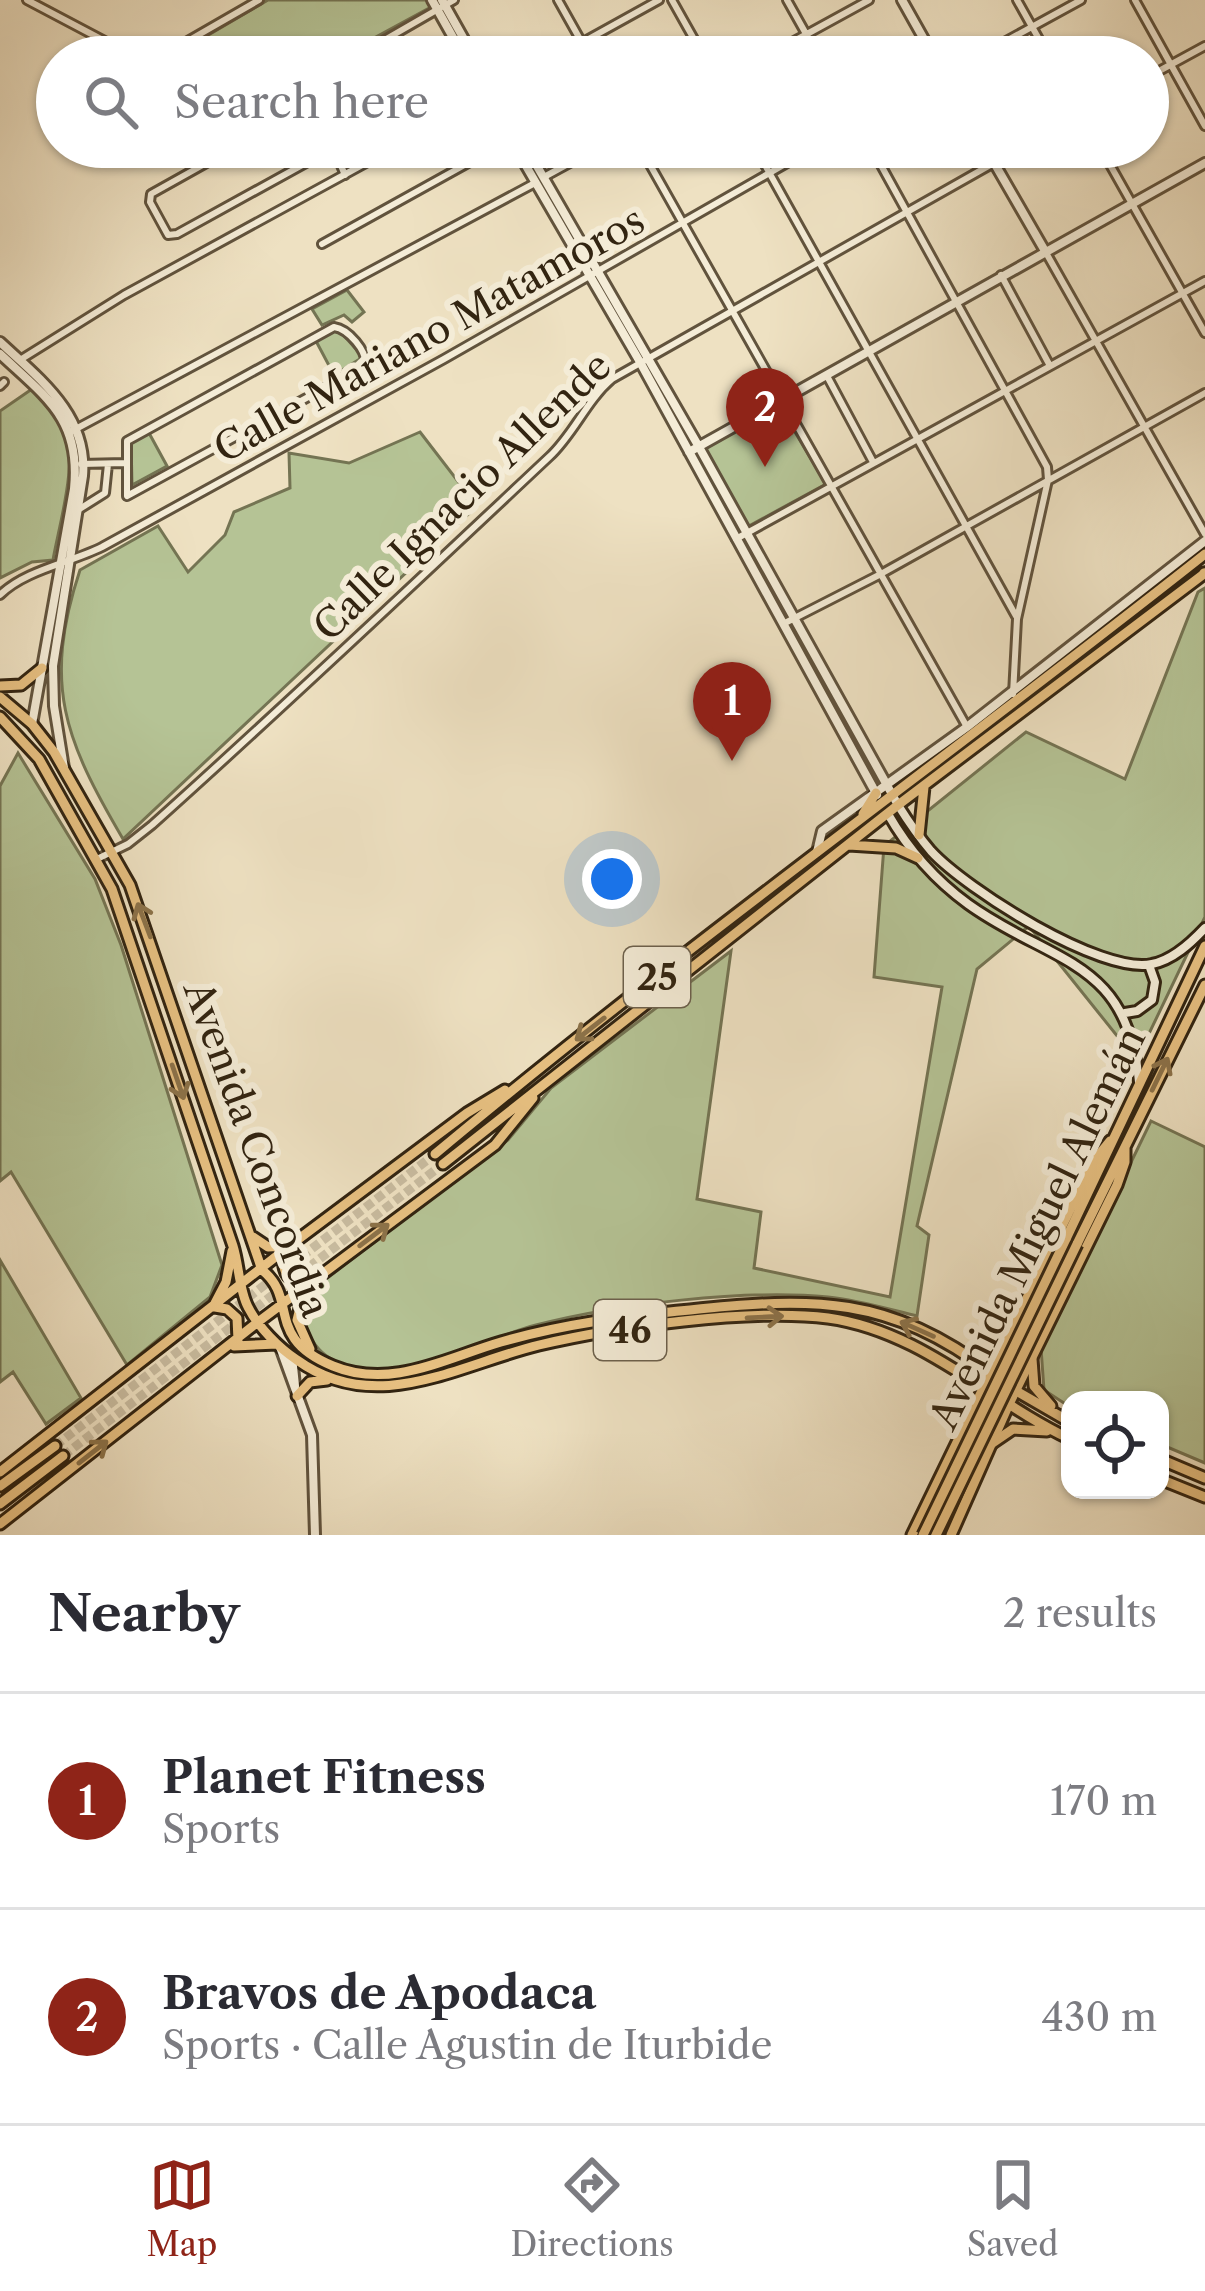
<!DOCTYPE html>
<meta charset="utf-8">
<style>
:root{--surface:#fff;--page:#f7f7f7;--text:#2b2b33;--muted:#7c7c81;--line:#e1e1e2;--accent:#8f2418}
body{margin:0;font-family:"Libre Caslon Text",serif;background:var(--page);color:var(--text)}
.controls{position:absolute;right:36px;bottom:36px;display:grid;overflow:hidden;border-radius:24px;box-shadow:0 3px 9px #0004}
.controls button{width:108px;height:108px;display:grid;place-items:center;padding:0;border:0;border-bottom:3px solid var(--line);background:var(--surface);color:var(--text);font:60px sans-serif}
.you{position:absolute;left:612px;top:879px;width:42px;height:42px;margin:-30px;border:9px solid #fff;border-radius:50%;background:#1a73e8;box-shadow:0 0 0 18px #1a73e833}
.badge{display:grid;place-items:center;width:78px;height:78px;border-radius:50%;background:var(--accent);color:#fff;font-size:39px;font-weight:700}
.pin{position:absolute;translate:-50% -99px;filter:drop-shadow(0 3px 6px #0008)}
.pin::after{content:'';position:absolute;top:63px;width:42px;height:36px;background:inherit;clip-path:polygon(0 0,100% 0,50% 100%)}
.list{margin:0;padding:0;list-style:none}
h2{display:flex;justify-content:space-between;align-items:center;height:156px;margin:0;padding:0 48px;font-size:51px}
h2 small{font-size:39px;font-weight:400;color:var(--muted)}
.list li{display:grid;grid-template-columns:78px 1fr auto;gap:36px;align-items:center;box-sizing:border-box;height:216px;padding:0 48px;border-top:3px solid var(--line)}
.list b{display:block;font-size:45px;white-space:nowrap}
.list p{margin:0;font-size:39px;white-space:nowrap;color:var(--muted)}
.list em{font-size:39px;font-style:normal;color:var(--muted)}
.icon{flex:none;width:66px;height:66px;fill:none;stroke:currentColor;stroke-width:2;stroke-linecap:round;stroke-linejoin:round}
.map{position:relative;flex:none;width:1205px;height:1535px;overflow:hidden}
.search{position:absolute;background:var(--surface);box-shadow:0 3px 9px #0004;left:36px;right:36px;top:36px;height:132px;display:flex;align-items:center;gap:30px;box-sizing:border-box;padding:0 42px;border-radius:66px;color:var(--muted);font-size:45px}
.sheet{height:588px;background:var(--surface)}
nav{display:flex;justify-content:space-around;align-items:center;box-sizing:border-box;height:168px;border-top:3px solid var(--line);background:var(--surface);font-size:33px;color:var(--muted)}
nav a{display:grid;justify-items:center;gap:6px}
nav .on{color:var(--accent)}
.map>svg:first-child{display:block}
.green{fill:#b5c395;stroke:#747453;stroke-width:3}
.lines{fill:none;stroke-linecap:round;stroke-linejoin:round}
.primary-tunnel{stroke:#c8bb9f;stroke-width:9;stroke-dasharray:9 4.5;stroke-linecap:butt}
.minor-casing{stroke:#61533d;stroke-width:12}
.tertiary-casing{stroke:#61533d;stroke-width:14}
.secondary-casing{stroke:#322411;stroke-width:14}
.primary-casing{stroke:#322411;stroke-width:15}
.trunk-casing{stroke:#322411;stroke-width:15}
.minor{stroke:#f4ecd7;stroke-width:6}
.tertiary{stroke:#f4ecd7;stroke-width:8}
.secondary{stroke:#f4ecd7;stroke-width:8}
.primary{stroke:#e7c081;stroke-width:9}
.trunk{stroke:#e7c081;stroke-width:9}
.trunk-bridge-casing{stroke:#322411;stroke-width:15;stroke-linecap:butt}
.trunk-bridge{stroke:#e7c081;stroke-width:9}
.oneway{stroke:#8c7249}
.labels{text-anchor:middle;stroke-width:12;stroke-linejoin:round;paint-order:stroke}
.shield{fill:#f4ecd7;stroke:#6c604c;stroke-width:3}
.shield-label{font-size:36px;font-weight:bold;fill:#322411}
.street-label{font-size:39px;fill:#322411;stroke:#f4ecd7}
</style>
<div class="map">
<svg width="1205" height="1535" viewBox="0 0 1205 1535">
<rect width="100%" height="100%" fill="#eee1c2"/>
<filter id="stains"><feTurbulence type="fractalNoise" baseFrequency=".00167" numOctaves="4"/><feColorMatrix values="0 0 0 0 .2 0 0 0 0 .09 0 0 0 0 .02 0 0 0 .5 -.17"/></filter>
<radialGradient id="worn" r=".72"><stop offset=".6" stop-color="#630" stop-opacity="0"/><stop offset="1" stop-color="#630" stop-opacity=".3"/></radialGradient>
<path class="green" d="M268,0H427L431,7L339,57H171Z
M347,290L364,312L352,322L344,315L322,325L312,309Z
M338,329L363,357L334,375L316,341Z
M32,389C42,400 56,412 63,426C80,457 59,525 53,560L32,562L0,578V411Z
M780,407L826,484L747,527L704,449Z
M420,432L477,506L123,839C65,740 42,685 80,570L158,526L188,572L225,535L234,512L290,488L289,453L349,463Z
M149,433L167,466L132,485L131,441Z
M1205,588V917L1144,1044L1130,1052L1029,926L977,969L917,1226L929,1235L917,1316C888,1309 858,1300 828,1297C746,1289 616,1304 536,1325C483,1339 424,1375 368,1370C331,1366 314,1352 301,1318L313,1289L508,1140L551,1088L731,951L697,1199L761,1212L754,1268L890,1297L942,987L874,977L884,846L1026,732L1125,779L1198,592Z
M18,753L95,879L121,945L222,1265L210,1297L127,1365L11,1172L0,1181V786Z
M1151,1121L1205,1147V1463L1160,1444V1400H1070V1407L1044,1390L1041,1348Z
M0,1260L81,1398L46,1424L13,1372L0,1382Z"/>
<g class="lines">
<path class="primary-tunnel" d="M55,1446L435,1154
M63,1456L443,1164"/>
<g class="minor-casing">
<path id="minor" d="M27,0L135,57
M558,0L590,57
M672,0L704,57
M787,0L819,57
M1017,0L1049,57
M1135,0L1205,126
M392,36L404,57
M160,57L259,0
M355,57L454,0
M556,57L659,0
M765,57L869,0
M977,57L1081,0
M1148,77L1205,46
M235,147L151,194L150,202L168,235L177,234L333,148
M333,147L345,175
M640,147L967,727
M755,147L1016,616
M871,147L1047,467L1048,480L1017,619L1013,694
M1100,147L1205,333
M544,177L599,147
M322,244L497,147
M1045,251L1205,534
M1001,275L1049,364
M334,327C348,329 368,351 365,366L127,496V441Z
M20,360L124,295L395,147
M827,376L873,462
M0,386L4,382
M72,431L535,183
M81,464L125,463
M78,510L105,493L108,464
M736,539L1205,281
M0,595C25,570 70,563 102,547L444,359L815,147
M783,624L879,575L1205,393
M97,859L128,844L152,825C286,705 417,581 549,457C574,434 586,401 612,379L1022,147"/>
</g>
<g class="tertiary-casing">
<path id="tertiary" d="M432,0L464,57
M442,0L474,57
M902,0L934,57
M515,147L640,362L877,795
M526,147L699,447L898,805
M985,147L1045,251
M0,342C41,380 88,415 83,476L53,666L54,706L64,768
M0,354C47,398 81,419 74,489L32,724
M689,452L1205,163
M817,852L822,831L967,727L1205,541
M280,1347L312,1435L315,1535
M292,1357L295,1386"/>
</g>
<g class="secondary-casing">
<path id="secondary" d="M898,805C908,821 919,837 931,851C966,889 1101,975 1152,964C1173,960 1191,943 1205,928
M888,814C908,849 935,880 968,904C1051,964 1128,958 1139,1082
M1125,1013L1137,1011L1152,1000L1155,982L1149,965"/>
</g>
<g class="primary-casing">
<path id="primary" d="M0,686L21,685L42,668
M0,697L32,724L54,752L130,885L262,1270C299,1299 264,1338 333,1366C391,1390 446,1358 501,1342C563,1324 626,1316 690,1310C813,1297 889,1295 993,1374
M0,717L39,759L112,889L233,1246C239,1265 239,1290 248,1307C258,1327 279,1348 297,1360C376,1417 457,1365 539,1345C615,1327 752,1308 828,1318C922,1331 988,1400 1070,1439
M863,814L876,793
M919,835L924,787
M849,845L896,848L918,858
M435,1154C685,945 950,756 1205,554
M443,1164L898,805L1205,573
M253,1237L268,1247L287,1246
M285,1251C280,1272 289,1287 312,1281
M304,1292L297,1320L310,1349
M215,1303L226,1282L232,1251
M215,1307L227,1309L237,1318L238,1340
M234,1346L277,1344
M1032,1359L1034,1386L1051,1406
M1011,1388L1070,1422
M297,1396L310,1382L327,1380
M991,1444L1013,1429L1047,1431
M1160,1459L1205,1478
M0,1472L292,1244L467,1113L505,1090
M1160,1479L1205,1497
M0,1486L55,1446
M0,1504L63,1456
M0,1524L258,1322L495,1145L533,1098"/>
</g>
<g class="trunk-casing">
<path id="trunk" d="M1204,573H1205
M1066,1239L1205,946
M1077,1244L1205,985
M912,1535L1093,1162L1110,1141
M951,1535L1009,1404L1117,1185L1125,1162V1147"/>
</g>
<use href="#minor" class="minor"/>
<use href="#tertiary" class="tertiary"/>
<use href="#secondary" class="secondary"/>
<use href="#primary" class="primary"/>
<use href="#trunk" class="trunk"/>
<g class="trunk-bridge-casing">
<path id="trunk-bridge" d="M923,1535L1066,1239
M936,1535L1077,1244"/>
</g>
<use href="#trunk-bridge" class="trunk-bridge"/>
</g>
<defs><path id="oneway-shaft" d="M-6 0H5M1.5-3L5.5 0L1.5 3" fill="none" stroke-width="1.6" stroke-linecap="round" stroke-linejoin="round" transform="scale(3)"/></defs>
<g class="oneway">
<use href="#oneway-shaft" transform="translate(144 920) rotate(-111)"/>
<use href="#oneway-shaft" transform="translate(590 1029) rotate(142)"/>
<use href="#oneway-shaft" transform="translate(1160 1074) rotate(-64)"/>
<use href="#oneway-shaft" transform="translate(178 1082) rotate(71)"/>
<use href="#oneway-shaft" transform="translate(374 1235) rotate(-37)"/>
<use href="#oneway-shaft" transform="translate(765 1317) rotate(-3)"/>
<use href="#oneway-shaft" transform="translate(917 1329) rotate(-156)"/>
<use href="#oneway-shaft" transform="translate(93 1452) rotate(-38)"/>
</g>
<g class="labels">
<g class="shield">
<rect x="624" y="947" width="66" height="60" rx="9"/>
<rect x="594" y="1300" width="72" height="60" rx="9"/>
</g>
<g class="shield-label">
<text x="657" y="990">25</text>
<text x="630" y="1343">46</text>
</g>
<g class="street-label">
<text transform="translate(429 334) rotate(-29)" y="14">Calle Mariano Matamoros</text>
<text transform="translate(462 496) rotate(-44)" y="14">Calle Ignacio Allende</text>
<text transform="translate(257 1149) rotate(70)" y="14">Avenida Concordia</text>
<text transform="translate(1037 1228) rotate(-64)" y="14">Avenida Miguel Alemán</text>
</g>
</g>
<rect width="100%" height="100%" filter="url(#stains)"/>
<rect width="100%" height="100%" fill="url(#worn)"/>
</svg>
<div class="controls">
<button><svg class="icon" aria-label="locate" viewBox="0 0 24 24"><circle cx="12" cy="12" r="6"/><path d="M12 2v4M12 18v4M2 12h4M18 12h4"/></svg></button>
</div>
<div class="you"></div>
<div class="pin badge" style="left:732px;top:761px">1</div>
<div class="pin badge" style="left:765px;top:467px">2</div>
<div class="search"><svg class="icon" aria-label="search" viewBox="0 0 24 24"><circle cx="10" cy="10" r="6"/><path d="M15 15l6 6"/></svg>Search here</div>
</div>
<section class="sheet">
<h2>Nearby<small>2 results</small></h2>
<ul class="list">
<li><span class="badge">1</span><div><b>Planet Fitness</b><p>Sports</p></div><em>170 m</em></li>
<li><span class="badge">2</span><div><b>Bravos de Apodaca</b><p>Sports · Calle Agustin de Iturbide</p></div><em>430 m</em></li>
</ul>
</section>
<nav>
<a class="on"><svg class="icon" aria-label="map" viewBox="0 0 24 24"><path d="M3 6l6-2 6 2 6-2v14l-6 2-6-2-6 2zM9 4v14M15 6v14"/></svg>Map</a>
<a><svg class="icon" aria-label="directions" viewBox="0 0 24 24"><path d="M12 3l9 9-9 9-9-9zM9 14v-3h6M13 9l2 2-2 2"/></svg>Directions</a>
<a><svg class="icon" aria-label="saved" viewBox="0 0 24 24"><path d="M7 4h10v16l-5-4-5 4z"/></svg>Saved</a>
</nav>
